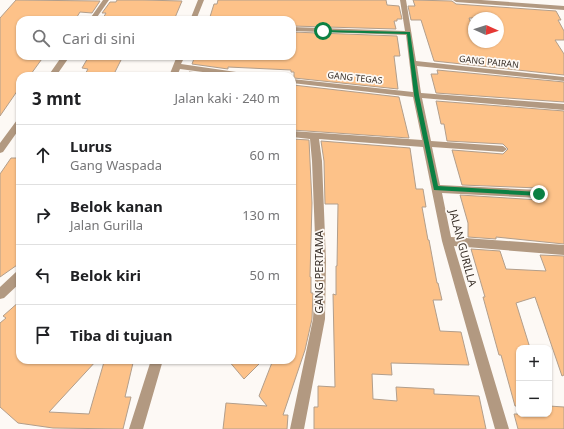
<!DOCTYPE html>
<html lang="id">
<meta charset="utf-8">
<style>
:root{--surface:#fff;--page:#f2f2f2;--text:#202124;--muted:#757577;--line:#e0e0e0}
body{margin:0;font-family:"Noto Sans",sans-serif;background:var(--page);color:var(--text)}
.controls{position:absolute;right:12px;bottom:12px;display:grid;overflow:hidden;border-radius:8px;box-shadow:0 1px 3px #0004}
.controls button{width:36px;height:36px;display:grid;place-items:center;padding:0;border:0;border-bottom:1px solid var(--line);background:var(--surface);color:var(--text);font:20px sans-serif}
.compass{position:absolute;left:468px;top:12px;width:36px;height:36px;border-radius:50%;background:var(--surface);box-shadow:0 1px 3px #0004;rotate:93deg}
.stop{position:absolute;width:12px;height:12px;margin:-9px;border:3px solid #0b8043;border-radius:50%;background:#fff}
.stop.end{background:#0b8043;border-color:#fff;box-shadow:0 1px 4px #0008}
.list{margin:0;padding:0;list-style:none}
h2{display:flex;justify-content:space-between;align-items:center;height:52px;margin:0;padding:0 16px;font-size:17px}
h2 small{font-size:13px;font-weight:400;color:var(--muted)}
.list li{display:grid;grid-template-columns:26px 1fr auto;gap:12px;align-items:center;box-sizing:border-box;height:60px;padding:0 16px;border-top:1px solid var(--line)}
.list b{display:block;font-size:15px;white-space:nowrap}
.list p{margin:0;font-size:13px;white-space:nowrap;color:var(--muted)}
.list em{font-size:13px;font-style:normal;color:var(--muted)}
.icon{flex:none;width:22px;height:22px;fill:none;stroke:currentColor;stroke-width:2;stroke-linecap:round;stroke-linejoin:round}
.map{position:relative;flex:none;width:564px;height:429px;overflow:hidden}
.search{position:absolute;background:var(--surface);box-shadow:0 1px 3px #0004;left:16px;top:16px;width:280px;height:44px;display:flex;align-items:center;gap:10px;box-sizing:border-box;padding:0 14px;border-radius:12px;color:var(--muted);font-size:15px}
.panel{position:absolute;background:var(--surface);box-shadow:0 1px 3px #0004;left:16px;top:72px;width:280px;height:292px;border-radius:12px}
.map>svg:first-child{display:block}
.building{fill:#fdc289;stroke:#b29e8b;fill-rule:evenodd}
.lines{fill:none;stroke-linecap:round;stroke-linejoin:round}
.minor{fill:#b29981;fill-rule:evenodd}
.route{fill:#0b8043}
.labels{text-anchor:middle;stroke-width:3.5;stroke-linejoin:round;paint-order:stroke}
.far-street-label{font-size:9px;fill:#382f28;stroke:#fdf9f5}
.street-label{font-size:11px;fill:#382f28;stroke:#fdf9f5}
</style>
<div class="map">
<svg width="564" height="429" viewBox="0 0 564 429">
<rect width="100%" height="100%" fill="#fdf9f5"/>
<path class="building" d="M16,0L100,1L92,13L80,12L75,20H20V56H44L31,74L20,76V87L0,116V18Z
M117,0H143L182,1L174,20H102L106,13H102L110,2H116Z
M218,0H386L387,5L399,6L402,19H397V21H394L396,29L292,26V20H209L214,4H217Z
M413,0L452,1L456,4L556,11L561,20H558L564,31V40H555L564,54V75L434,61L421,20H411L408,6H415ZM469,18H498V42H474V30Z
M292,32L397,36L400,56H394L398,89L294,78V72H291V70L228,67V69L192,64L195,56H292Z
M89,56H123L113,76H84L88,69L82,68Z
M437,70L564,82V102L436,93L431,74H438Z
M189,72L222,76H187Z
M293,85L399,97L409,138L292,130Z
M436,101L564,111V244L496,237V239L468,237V223L460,195L539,200L543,198L545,193L539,188L462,185L452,150L503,154L508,149L503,144L447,141L444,124H441Z
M292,139L309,140L312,203L310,277H311V293H313L312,319L305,350L283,415H288L287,429H223L226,403L267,406L259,396L273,360H292Z
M321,141L410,148L416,189H423L426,207H422L428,240H429L437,283H438L442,300H433L440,331L461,332L469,365L391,363L392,375L372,374L373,399L397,401L396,387L434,389V394L479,396L486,429H314V407H318V386L335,387L333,294L336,295V266H337L338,204H325L324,161Z
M11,158H20V263L0,277V174Z
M471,249L500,251L506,269L546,271L540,255L564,256V375L562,376L535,297L516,303L530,348H519V406H515L501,355H499L483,297H485Z
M20,301V360H97L49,412L89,414L104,362L133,363L125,397H131L123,429L53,428L18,423L0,407V323L6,318L3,316Z
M228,360H263L244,379Z
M549,406L564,407V429H518L514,414H549Z"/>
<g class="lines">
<path class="minor" d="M103,0H109L95,20H89Z
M198,0H204L196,20H190Z
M400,0H406L416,61L564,77V81L417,66L421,93L564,104V110L422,98L431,141L503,146L507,149L503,152L432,147L440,185L539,190L542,191L544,194L542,197L539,198L442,193L451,237L564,245V255L454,246L509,429H495L442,241L423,147L319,139L322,161L326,261L325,319L304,429H290L313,319L316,261L312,161L310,139L292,137V131L422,140L413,97L292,83V79L413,92L406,35L292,31V27L405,31Z
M453,0H481L564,6V10L456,2Z
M62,56H70L56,76H48Z
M177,56H185L181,64L250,74L254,76H233L180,69L177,76H169Z
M20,119V128L3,152L0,153V143L17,120Z
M20,271V283L4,298L0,299V287L16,272Z
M151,360H163L143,429H129Z"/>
</g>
<path class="route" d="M323,30L410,32L419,95L438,186L539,192L542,194L541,196L434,190L414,95L407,34L321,32Z"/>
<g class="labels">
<g class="far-street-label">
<text transform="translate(489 62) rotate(6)" y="3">GANG PAIRAN</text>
<text transform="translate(355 78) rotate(6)" y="3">GANG TEGAS</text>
</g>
<g class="street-label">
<text transform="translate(463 248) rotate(75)" y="4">JALAN GURILLA</text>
<text transform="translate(319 272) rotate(-90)" y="4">GANG PERTAMA</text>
</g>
</g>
</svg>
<div class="controls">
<button>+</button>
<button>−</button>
</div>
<svg class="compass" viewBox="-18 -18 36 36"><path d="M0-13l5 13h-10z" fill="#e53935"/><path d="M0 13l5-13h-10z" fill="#757577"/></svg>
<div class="stop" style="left:323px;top:31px"></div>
<div class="stop end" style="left:539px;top:194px"></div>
<div class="search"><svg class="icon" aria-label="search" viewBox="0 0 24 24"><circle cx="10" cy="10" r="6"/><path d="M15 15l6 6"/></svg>Cari di sini</div>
<section class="panel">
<h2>3 mnt<small>Jalan kaki · 240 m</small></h2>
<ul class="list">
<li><svg class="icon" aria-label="ahead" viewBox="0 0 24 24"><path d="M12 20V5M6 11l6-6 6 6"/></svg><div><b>Lurus</b><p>Gang Waspada</p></div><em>60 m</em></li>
<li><svg class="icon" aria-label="right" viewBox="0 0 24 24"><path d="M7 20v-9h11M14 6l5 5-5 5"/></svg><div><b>Belok kanan</b><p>Jalan Gurilla</p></div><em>130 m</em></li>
<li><svg class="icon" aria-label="left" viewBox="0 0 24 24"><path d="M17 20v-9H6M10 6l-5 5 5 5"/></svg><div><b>Belok kiri</b></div><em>50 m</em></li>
<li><svg class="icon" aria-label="arrive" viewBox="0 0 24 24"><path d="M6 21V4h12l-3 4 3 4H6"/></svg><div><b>Tiba di tujuan</b></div></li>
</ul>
</section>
</div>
